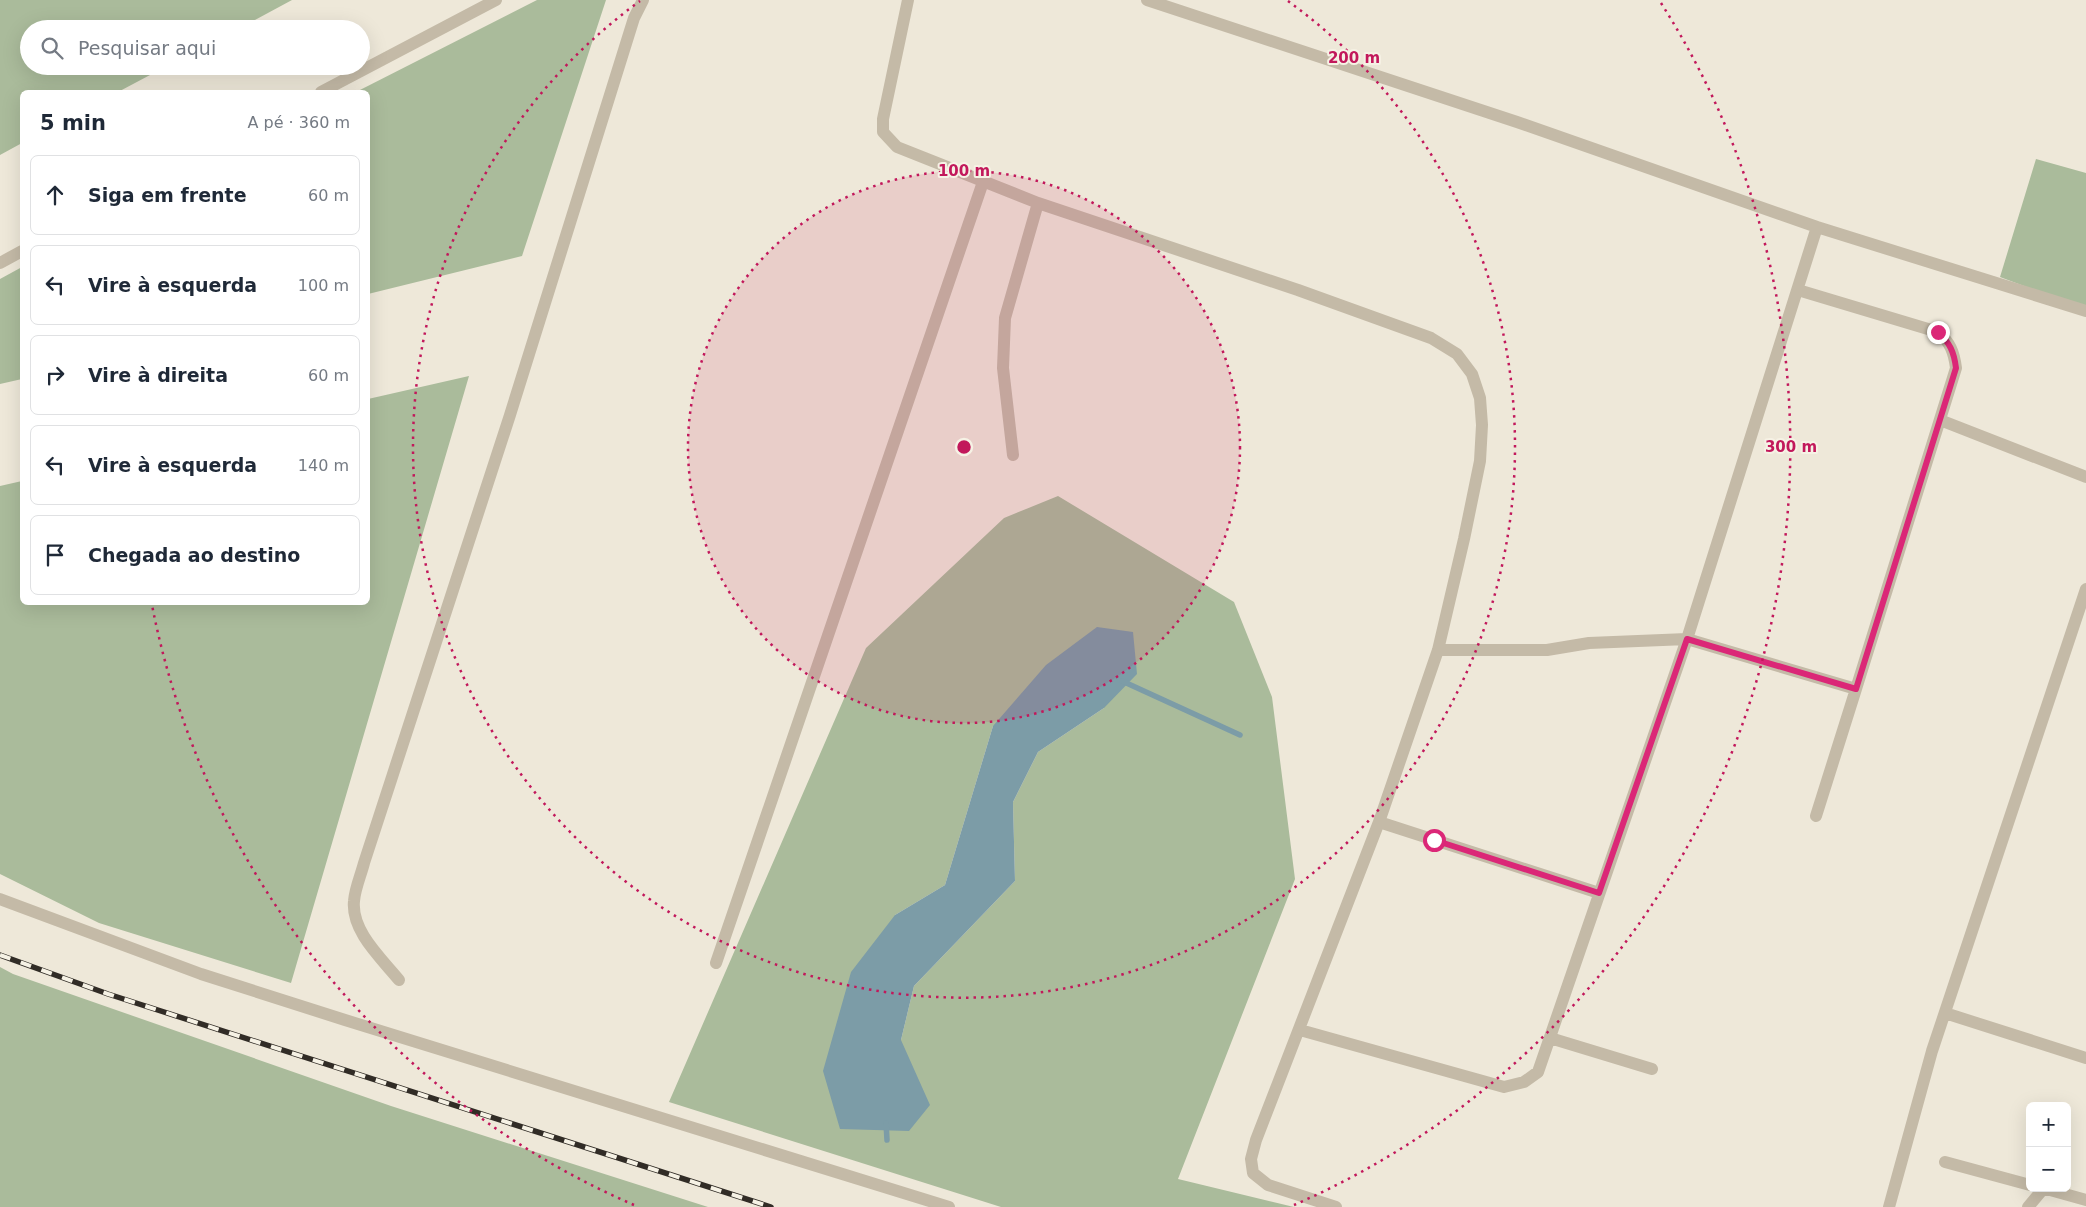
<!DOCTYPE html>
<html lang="pt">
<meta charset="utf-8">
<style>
:root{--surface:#fff;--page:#f2f2f3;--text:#1f2937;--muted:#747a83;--line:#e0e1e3}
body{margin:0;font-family:"DejaVu Sans",sans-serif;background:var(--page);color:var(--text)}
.controls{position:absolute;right:15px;bottom:15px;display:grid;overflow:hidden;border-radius:8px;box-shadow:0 5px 20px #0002}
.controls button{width:45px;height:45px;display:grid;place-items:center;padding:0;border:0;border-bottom:1px solid var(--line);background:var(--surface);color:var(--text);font:25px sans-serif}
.stop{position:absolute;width:15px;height:15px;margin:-11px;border:4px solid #db2777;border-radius:50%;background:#fff}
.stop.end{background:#db2777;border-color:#fff;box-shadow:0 1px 5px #0008}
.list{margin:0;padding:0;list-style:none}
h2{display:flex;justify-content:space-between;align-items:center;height:65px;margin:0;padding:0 20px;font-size:21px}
h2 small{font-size:16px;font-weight:400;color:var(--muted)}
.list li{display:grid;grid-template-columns:32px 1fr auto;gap:15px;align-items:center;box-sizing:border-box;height:80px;margin:0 10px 10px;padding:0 10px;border:1px solid var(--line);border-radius:8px}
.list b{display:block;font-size:19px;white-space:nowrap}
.list em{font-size:16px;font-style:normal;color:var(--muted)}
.icon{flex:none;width:28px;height:28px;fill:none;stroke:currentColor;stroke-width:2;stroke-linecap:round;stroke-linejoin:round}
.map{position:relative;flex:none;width:2086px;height:1207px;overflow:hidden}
.search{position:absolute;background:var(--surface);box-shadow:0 5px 20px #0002;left:20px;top:20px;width:350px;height:55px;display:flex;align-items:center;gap:12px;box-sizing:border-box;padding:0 18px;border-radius:28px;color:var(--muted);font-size:19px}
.panel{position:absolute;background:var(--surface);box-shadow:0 5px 20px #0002;left:20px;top:90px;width:350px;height:515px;border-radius:8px}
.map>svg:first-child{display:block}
.green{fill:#aabb9b;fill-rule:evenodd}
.water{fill:#7c9ca7}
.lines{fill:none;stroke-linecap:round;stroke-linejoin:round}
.stream{stroke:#7c9ca7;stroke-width:5.5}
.minor{stroke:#c4baa7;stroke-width:12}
.rail-casing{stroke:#312c26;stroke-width:5.5}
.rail{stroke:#f6f2e5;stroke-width:4;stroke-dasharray:11;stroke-linecap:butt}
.route{stroke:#db2777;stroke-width:6}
.ring{fill:none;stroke:#c2185b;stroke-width:2.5;stroke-dasharray:2.5 5}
.centre{fill:#c2185b;stroke:#f6f2e5;stroke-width:2.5}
.ring-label{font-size:15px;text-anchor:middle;font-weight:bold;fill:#c2185b;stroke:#f6f2e5;stroke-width:4;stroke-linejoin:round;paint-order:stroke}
</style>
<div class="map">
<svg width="2086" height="1207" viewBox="0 0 2086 1207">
<rect width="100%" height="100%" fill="#eee8d9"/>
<path class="green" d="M0,0H292L238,29H29V66H167L118,92H22V143L0,155Z
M537,0H606L522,256L368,294V92H356Z
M2036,159L2086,173V309L2000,277Z
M22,267V379L0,384V279Z
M469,376L291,983L99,923L0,874V486L22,481V602H368V399Z
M1058,496L1234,602L1272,697L1295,879L1178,1179L1294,1207H1001L669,1102L866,648L1004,518ZM1104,708L1038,752L1013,802L1015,881L914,986L901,1040L895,915L945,885L993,726Z
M0,967L13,974L391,1106L708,1207H0Z"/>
<path class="water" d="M1097,627L1133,632L1137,674L1104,708L1038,752L1013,802L1015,881L914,986L901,1040L930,1105L909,1131L840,1129L823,1071L851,972L895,915L945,885L993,726L1046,665Z"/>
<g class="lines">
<path class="stream" d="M1122,681L1240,735
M886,1123L887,1140"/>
<path class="minor" d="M908,0L883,119V132L897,147L1038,203L1298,290L1431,338L1457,354L1472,374L1480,398L1482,425L1480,461L1464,539L1438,650L1379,822L1256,1140L1251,1159L1253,1173L1268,1185L1336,1207
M1147,0L1517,122L1817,227L2086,311
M321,92L496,0
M0,263L22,251
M1940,420L2086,477
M1013,455L1003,368L1005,318L1038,203
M1438,650H1547L1589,643L1687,639L1856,689L1956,368C1954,352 1950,342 1938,332L1798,290
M1816,816L1856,689
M1379,822L1599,893
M0,899L201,974L345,1020L949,1207
M716,963L983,182
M399,980C381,958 351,931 354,901C355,888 361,875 364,863L510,415L634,18L643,0
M1945,1013L2086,1058
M1300,1030L1504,1087L1524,1082L1538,1072L1687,639L1817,227
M1550,1038L1652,1069
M1945,1162L2030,1185
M2043,1188L2086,1200
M1889,1207L1932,1051L2086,589
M2028,1207L2044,1188"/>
<g class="rail-casing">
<path id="rail" d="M0,955L108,994L771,1207"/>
</g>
<use href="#rail" class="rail"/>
</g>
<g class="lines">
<path class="route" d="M1434,840L1599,893L1687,639L1856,689L1956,368C1954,352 1950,343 1938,332"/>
</g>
<circle cx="964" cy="447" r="276" fill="#c2185b" fill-opacity=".12"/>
<g class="ring">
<circle cx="964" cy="447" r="276"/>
<path d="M1288 1A551 551 0 1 1 640 1"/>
<path d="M634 1205A827 827 0 0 1 152 605M1661 3A827 827 0 0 1 1294 1205"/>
</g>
<circle cx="964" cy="447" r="8" class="centre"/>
<g class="ring-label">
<text x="1354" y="63">200 m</text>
<text x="964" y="176">100 m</text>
<text x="1791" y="452">300 m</text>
</g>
</svg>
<div class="controls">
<button>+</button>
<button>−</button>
</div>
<div class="stop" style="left:1434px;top:840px"></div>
<div class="stop end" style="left:1938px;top:332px"></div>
<div class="search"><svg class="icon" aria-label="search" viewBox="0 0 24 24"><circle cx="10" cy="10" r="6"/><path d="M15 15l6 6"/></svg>Pesquisar aqui</div>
<section class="panel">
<h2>5 min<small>A pé · 360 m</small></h2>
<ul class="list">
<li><svg class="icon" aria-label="ahead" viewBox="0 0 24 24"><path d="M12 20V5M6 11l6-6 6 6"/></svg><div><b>Siga em frente</b></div><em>60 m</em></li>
<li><svg class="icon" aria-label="left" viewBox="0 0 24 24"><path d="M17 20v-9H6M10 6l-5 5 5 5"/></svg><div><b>Vire à esquerda</b></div><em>100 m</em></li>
<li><svg class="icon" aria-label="right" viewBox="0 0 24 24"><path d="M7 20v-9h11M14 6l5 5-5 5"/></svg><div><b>Vire à direita</b></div><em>60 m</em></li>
<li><svg class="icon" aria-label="left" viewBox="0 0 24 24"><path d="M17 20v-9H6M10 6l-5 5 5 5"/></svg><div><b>Vire à esquerda</b></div><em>140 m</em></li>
<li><svg class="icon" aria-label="arrive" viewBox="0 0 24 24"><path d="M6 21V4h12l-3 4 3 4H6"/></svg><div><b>Chegada ao destino</b></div></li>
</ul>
</section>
</div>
